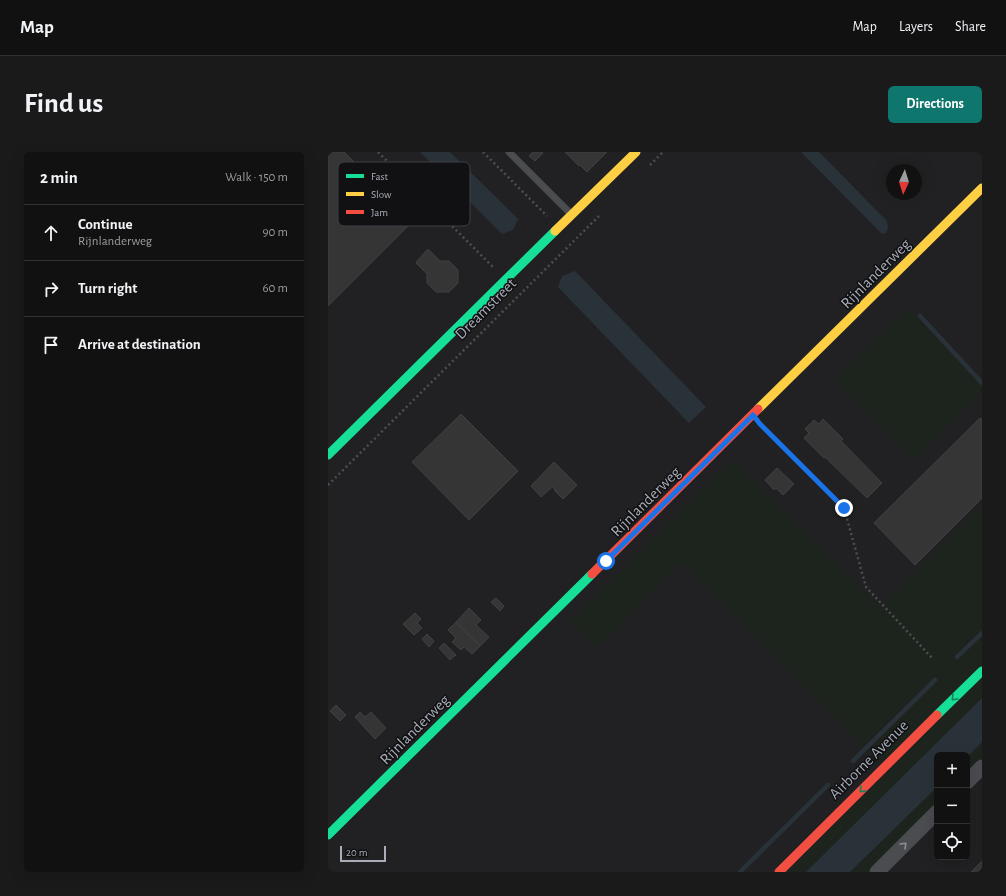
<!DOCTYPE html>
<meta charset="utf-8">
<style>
:root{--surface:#111;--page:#1a1a1a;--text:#f1f3f6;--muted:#9c9d9f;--line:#303131;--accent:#0f766e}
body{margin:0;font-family:"Alegreya Sans",sans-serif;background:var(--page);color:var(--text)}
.controls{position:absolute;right:12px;bottom:12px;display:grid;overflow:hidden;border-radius:6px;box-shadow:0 4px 16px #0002}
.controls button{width:36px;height:36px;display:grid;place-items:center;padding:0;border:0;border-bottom:1px solid var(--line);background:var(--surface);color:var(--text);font:20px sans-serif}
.compass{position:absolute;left:558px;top:12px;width:36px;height:36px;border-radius:50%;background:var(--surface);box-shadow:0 4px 16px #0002;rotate:184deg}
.scale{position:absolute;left:12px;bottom:10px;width:46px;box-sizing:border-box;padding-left:4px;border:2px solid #a8adb8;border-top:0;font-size:11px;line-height:14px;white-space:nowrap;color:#a8adb8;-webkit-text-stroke:3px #111113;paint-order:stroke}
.stop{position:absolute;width:12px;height:12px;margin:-9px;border:3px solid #1a73e8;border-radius:50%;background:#fff}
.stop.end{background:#1a73e8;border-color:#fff;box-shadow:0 1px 4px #0008}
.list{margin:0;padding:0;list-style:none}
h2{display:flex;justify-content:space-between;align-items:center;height:52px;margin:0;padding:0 16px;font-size:17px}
h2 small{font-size:13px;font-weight:400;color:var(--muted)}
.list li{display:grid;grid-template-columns:26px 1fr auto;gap:12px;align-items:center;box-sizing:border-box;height:56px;padding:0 16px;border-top:1px solid var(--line)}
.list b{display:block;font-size:15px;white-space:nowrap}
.list p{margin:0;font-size:13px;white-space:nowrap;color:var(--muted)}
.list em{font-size:13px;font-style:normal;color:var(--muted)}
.icon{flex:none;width:22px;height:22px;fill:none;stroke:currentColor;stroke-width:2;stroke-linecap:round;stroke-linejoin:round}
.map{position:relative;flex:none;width:654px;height:720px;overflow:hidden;border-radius:6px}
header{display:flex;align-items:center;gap:24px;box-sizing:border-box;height:56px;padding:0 20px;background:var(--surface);border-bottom:1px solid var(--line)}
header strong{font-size:19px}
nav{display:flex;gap:22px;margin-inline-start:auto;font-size:14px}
.intro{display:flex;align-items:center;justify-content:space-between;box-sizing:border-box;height:96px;padding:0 24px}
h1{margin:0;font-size:28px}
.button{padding:10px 18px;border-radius:6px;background:var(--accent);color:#fff;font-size:14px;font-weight:700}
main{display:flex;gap:24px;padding:0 24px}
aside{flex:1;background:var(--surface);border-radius:6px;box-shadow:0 4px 16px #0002}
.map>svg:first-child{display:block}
.built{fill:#212123;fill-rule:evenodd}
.green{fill:#1d241e}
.water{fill:#2a3239}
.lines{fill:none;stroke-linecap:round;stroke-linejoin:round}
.stream{stroke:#2a3239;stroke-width:4.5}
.building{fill:#353536;stroke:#3f4043}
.path{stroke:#4d4e52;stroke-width:2.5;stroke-dasharray:2 3;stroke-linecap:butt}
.lane{stroke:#4b4c50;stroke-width:7}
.street{stroke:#4b4c50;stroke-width:15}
.fast{stroke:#16e098;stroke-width:9}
.slow{stroke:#ffcf43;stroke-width:9}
.jam{stroke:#f24e42;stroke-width:9}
.oneway{stroke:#14835c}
.oneway2{stroke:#8c9099}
.route{stroke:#1a73e8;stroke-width:5}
.labels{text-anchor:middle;stroke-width:3;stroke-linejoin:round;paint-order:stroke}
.street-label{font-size:16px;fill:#a8adb8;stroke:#111113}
.key{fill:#111113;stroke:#3e4045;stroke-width:1}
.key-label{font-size:11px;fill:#a8adb8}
</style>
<header>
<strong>Map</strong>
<nav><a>Map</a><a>Layers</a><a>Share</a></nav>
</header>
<div class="intro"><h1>Find us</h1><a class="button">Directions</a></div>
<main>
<aside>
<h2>2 min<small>Walk · 150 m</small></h2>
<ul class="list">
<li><svg class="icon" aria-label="ahead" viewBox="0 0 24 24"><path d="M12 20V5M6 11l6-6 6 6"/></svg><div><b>Continue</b><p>Rijnlanderweg</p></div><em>90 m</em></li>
<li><svg class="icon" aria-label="right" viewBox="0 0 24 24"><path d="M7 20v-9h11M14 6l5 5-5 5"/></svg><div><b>Turn right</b></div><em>60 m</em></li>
<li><svg class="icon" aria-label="arrive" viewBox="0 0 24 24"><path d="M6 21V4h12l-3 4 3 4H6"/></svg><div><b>Arrive at destination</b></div></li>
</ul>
</aside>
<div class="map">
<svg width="654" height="720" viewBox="0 0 654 720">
<rect width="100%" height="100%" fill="#171717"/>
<path class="built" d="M0,0H654V720H0ZM564,18H588V42H564ZM609,603H639V705H609Z"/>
<path class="green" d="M579,156L654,232V240L585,308L506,228Z
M405,308L515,420L553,454L654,354V513L553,614L354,410L269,496L242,469Z
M654,526V546L478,720H458Z
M654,590V609L639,623V605Z
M609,635V653L541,720H522Z"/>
<path class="water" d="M92,0H122L190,67L185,78L174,82Z
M473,0H491L559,69L560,75L558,81L554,82Z
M247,119L378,255L361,271L230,135L234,124Z
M654,546V590L639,605V603H609V635L522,720H478Z"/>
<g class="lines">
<path class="stream" d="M592,164L654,231
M629,505L654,481
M525,609L607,528
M412,720L500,633"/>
</g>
<path class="building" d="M0,0H16L85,69L0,154Z
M205,0H214L215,1L207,9L201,4Z
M237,0H279L259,20L252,13L251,14Z
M99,98H101L112,109H121L130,118V131L121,140H108L99,131V122L88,111L89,109Z
M133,262L190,319L141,368L84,310Z
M652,266L654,267V346L587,413L546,371Z
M495,267L515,287L513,289L554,331L539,346L497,305L496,306L476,286L481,281L477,277L486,268L491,272Z
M226,310L249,333L235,347L227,339V338L225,335L223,336L213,345L203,334Z
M449,316L466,332L455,343L448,336L446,338L437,328Z
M168,446L176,454L172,459L163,450Z
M141,456L153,468L148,473L161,485L152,494L128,470Z
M87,461L93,467L89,471L94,476L86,483L75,472Z
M128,470L152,494L144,502L136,495L133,498L124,490L128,486L120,478Z
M99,482L106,489L101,495L94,487Z
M116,491L128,503L122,508L111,496Z
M8,553L18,563L12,569L2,559Z
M32,560L37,565L43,560L58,576L47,587L27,565Z
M654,709V720H643Z"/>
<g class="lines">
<path class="path" d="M50,0L166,116
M155,0L219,64
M322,13L335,0
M436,275L516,356L538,435L604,506
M0,333L271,64"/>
<path class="lane" d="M181,0L243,62"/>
<path class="street" d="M639,630L654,615
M549,720L609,660"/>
<path class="fast" d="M0,303L227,79
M609,563L654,519
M0,683L264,422"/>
<path class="slow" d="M227,79L308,0
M430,257L654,36"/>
<path class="jam" d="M264,422L430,257
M451,720L609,563"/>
</g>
<defs><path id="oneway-chevron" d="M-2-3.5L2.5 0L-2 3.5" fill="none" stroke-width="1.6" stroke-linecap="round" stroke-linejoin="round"/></defs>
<g class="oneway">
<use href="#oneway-chevron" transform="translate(626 546) rotate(135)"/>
<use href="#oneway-chevron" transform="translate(534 638) rotate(135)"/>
</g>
<use class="oneway2" href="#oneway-chevron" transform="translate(576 693) rotate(-45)"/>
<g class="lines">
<path class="route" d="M278,409L425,263L432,272L516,356"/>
</g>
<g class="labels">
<g class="street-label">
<text transform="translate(547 121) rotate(-45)" y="6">Rijnlanderweg</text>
<text transform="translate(157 156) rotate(-45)" y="6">Dreamstreet</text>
<text transform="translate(317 349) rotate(-45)" y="6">Rijnlanderweg</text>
<text transform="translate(86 577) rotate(-45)" y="6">Rijnlanderweg</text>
<text transform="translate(540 607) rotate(-45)" y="6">Airborne Avenue</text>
</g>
</g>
<rect x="10" y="10" width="132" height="64" rx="6" class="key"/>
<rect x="18" y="22" width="18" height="4" fill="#16e098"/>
<rect x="18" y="40" width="18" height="4" fill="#ffcf43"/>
<rect x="18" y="58" width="18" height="4" fill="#f24e42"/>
<g class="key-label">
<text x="43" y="28">Fast</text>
<text x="43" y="46">Slow</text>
<text x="43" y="64">Jam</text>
</g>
</svg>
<div class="controls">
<button>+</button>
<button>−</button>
<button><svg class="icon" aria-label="locate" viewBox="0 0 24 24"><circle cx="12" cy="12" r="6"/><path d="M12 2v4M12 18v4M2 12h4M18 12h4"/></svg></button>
</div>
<svg class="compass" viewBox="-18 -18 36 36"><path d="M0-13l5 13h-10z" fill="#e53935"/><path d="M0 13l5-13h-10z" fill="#9c9d9f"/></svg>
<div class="scale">20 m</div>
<div class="stop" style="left:278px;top:409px"></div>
<div class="stop end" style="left:516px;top:356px"></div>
</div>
</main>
